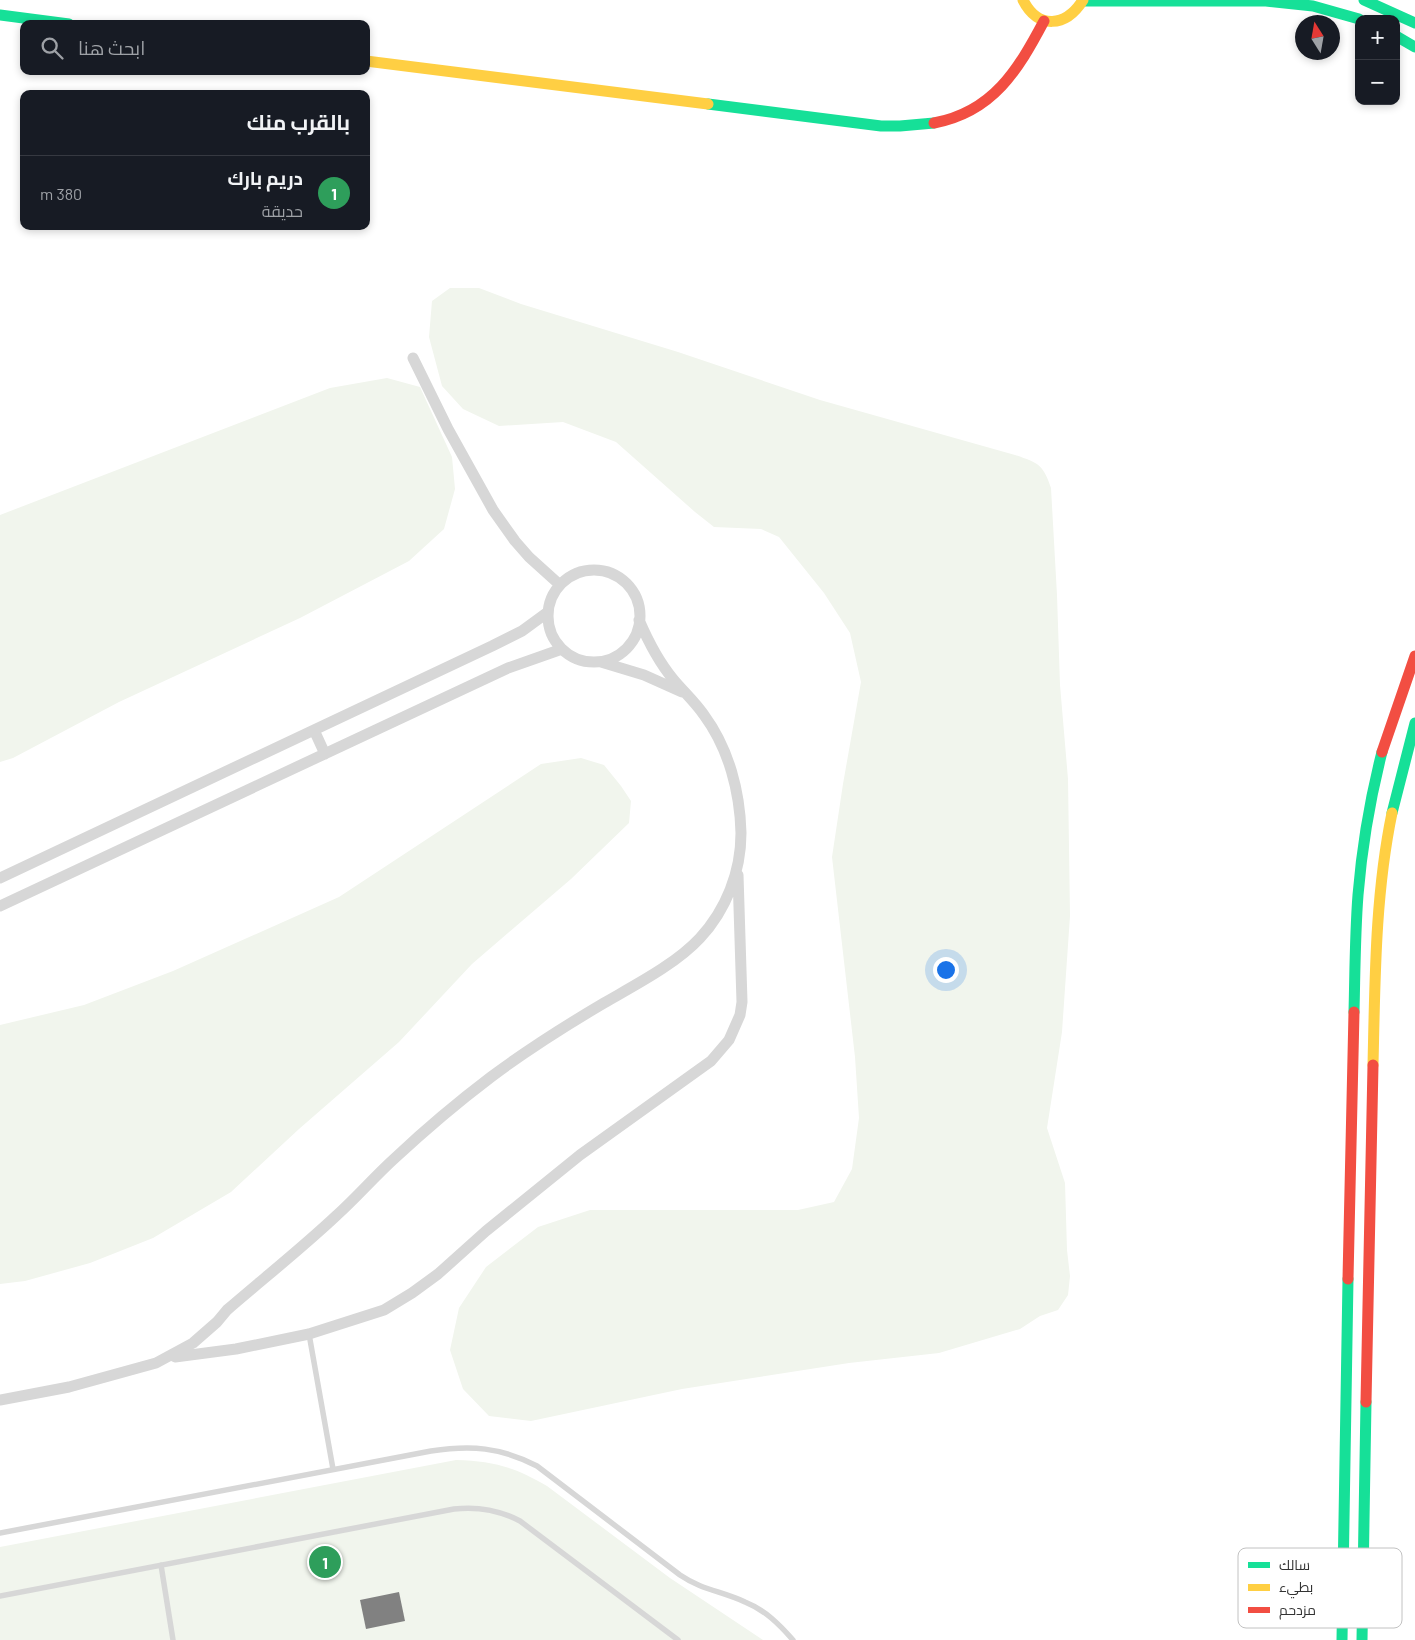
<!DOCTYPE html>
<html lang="ar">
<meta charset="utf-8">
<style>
:root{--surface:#171b24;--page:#20242c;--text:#f1f3f6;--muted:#9ea1a6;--line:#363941;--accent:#7a7a7a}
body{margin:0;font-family:Barlow,Cairo,sans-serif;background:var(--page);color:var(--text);direction:rtl}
.controls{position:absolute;right:15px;top:15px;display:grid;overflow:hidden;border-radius:10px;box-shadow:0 2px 8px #0003}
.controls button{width:45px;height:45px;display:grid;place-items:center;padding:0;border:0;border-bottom:1px solid var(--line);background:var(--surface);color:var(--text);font:25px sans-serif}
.compass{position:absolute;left:1295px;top:15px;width:45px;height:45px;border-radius:50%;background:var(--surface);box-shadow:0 2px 8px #0003;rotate:349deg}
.you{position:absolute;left:945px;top:969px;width:18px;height:18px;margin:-12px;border:4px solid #fff;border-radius:50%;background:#1a73e8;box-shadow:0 0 0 8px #1a73e833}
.badge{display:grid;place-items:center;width:32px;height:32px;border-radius:50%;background:var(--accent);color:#fff;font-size:16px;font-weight:700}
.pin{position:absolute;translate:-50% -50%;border:2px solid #fff;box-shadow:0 1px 5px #0006}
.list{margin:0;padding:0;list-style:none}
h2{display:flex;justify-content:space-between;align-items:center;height:65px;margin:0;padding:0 20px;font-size:21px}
h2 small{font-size:16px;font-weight:400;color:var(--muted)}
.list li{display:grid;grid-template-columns:32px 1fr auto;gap:15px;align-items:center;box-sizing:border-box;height:75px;padding:0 20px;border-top:1px solid var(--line)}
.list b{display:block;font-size:19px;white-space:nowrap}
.list p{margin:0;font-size:16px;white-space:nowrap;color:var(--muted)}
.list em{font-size:16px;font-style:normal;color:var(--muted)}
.icon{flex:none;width:28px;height:28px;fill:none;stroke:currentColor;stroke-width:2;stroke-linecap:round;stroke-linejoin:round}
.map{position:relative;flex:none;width:1415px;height:1640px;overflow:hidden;direction:ltr}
.search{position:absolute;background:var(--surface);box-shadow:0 2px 8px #0003;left:20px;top:20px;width:350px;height:55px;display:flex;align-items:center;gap:12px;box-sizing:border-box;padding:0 18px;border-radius:10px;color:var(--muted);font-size:19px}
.panel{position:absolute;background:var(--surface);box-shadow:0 2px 8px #0003;left:20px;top:90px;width:350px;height:140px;border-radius:10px;direction:rtl}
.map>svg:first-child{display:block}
.green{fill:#f1f5ed}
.building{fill:#818181}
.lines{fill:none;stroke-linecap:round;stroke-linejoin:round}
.lane{stroke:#d7d7d7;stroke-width:5.5}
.street{stroke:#d7d7d7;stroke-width:11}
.fast{stroke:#16e098;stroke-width:11}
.slow{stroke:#ffcf43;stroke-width:11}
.jam{stroke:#f24e42;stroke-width:11}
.key{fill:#fff;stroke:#c2c2c2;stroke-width:1}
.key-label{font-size:14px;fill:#333}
</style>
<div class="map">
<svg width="1415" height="1640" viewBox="0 0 1415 1640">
<rect width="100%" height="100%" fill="#fff"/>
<path class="green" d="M450,288H479L521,304L678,352L820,400L1015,455C1038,463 1043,464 1051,488L1057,595L1060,685L1068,779L1070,916L1062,1032L1047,1128L1065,1183L1067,1250L1070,1276L1068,1295L1058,1310L1040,1316L1020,1329L939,1353L849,1363L682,1389L531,1421L489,1416L463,1389L450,1350L459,1308L486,1267L538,1227L590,1210H798L834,1202L852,1169L859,1118L855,1057L832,857L843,784L861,682L850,633L824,593L779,537L761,529L714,527L695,512L616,442L563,422L499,426L463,409L442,386L429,337L432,301Z
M387,378L420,387L452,457L455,489L444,529L409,561L300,618L119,702L13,758L0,762V515L330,388Z
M581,758L604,765L621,786L631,801L629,823L571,879L472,964L399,1042L299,1129L231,1192L153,1238L90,1263L25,1281L0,1284V1025L84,1005L173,971L339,897L541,764Z
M456,1460C493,1461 515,1467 547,1486L670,1578L763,1640H0V1547Z"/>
<path class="building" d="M399,1592L405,1621L366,1629L360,1600Z"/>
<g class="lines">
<path class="lane" d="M309,1334L333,1469
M0,1533L431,1451C471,1445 500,1447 537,1466L680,1575C702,1590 721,1591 745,1602C765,1610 779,1624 793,1640
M161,1565L173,1640
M0,1596L454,1509C479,1506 499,1510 520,1521L678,1640"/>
<path class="street" d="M413,358L448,429L493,510L515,541L529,557L560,585
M548 616a46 46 0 1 1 92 0a46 46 0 1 1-92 0Z
M601,662L644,675L682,692
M314,730L325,754
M0,878L492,646L522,631L548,612
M0,906L508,668L562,649
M175,1357L236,1349L309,1334L384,1310L412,1293L438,1274L486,1231L580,1155L711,1061L729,1040L740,1015L742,1002L738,875
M0,1400L69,1387L156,1363L193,1343L217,1322L227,1310C264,1278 302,1248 337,1215C357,1197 375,1176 395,1158C426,1129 458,1102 491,1077C527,1050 565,1026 604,1003C635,985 676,964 700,938C726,910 741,872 741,833C740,792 729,749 704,715C695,702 683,691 673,679C658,661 648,641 639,620"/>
<path class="fast" d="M1364,0L1415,23
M1083,1H1266L1313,6L1359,19
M0,15L69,24
M1396,36L1415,47
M708,104L881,126H900L934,123
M1392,813L1415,723
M1354,1012C1355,973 1355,934 1358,895C1362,846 1370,799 1382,752
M1342,1640L1348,1279
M1362,1640L1366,1402"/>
<path class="slow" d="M1023,0C1038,30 1066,27 1083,0
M366,61L708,104
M1373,1065C1375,981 1375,895 1392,813"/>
<path class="jam" d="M934,123C993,112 1018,70 1044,21
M1382,752L1415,656
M1348,1279L1354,1012
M1366,1402L1373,1065"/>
</g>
<rect x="1238" y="1548" width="164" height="80" rx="8" class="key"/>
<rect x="1248" y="1562" width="22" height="6" fill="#16e098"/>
<rect x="1248" y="1584" width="22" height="7" fill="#ffcf43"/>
<rect x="1248" y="1607" width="22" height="6" fill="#f24e42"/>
<g class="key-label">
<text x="1279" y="1570">سالك</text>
<text x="1279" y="1592">بطيء</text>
<text x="1279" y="1615">مزدحم</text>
</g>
</svg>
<div class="controls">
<button>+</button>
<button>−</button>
</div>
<svg class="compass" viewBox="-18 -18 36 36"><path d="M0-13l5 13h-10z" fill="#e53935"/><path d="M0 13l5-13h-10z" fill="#9ea1a6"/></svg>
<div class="you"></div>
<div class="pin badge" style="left:325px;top:1562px;background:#2e9e5b">1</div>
<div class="search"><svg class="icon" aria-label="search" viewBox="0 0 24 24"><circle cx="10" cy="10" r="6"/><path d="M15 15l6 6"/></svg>ابحث هنا</div>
<section class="panel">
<h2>بالقرب منك<small></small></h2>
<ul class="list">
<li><span class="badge" style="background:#2e9e5b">1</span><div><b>دريم بارك</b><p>حديقة</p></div><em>380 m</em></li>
</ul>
</section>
</div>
